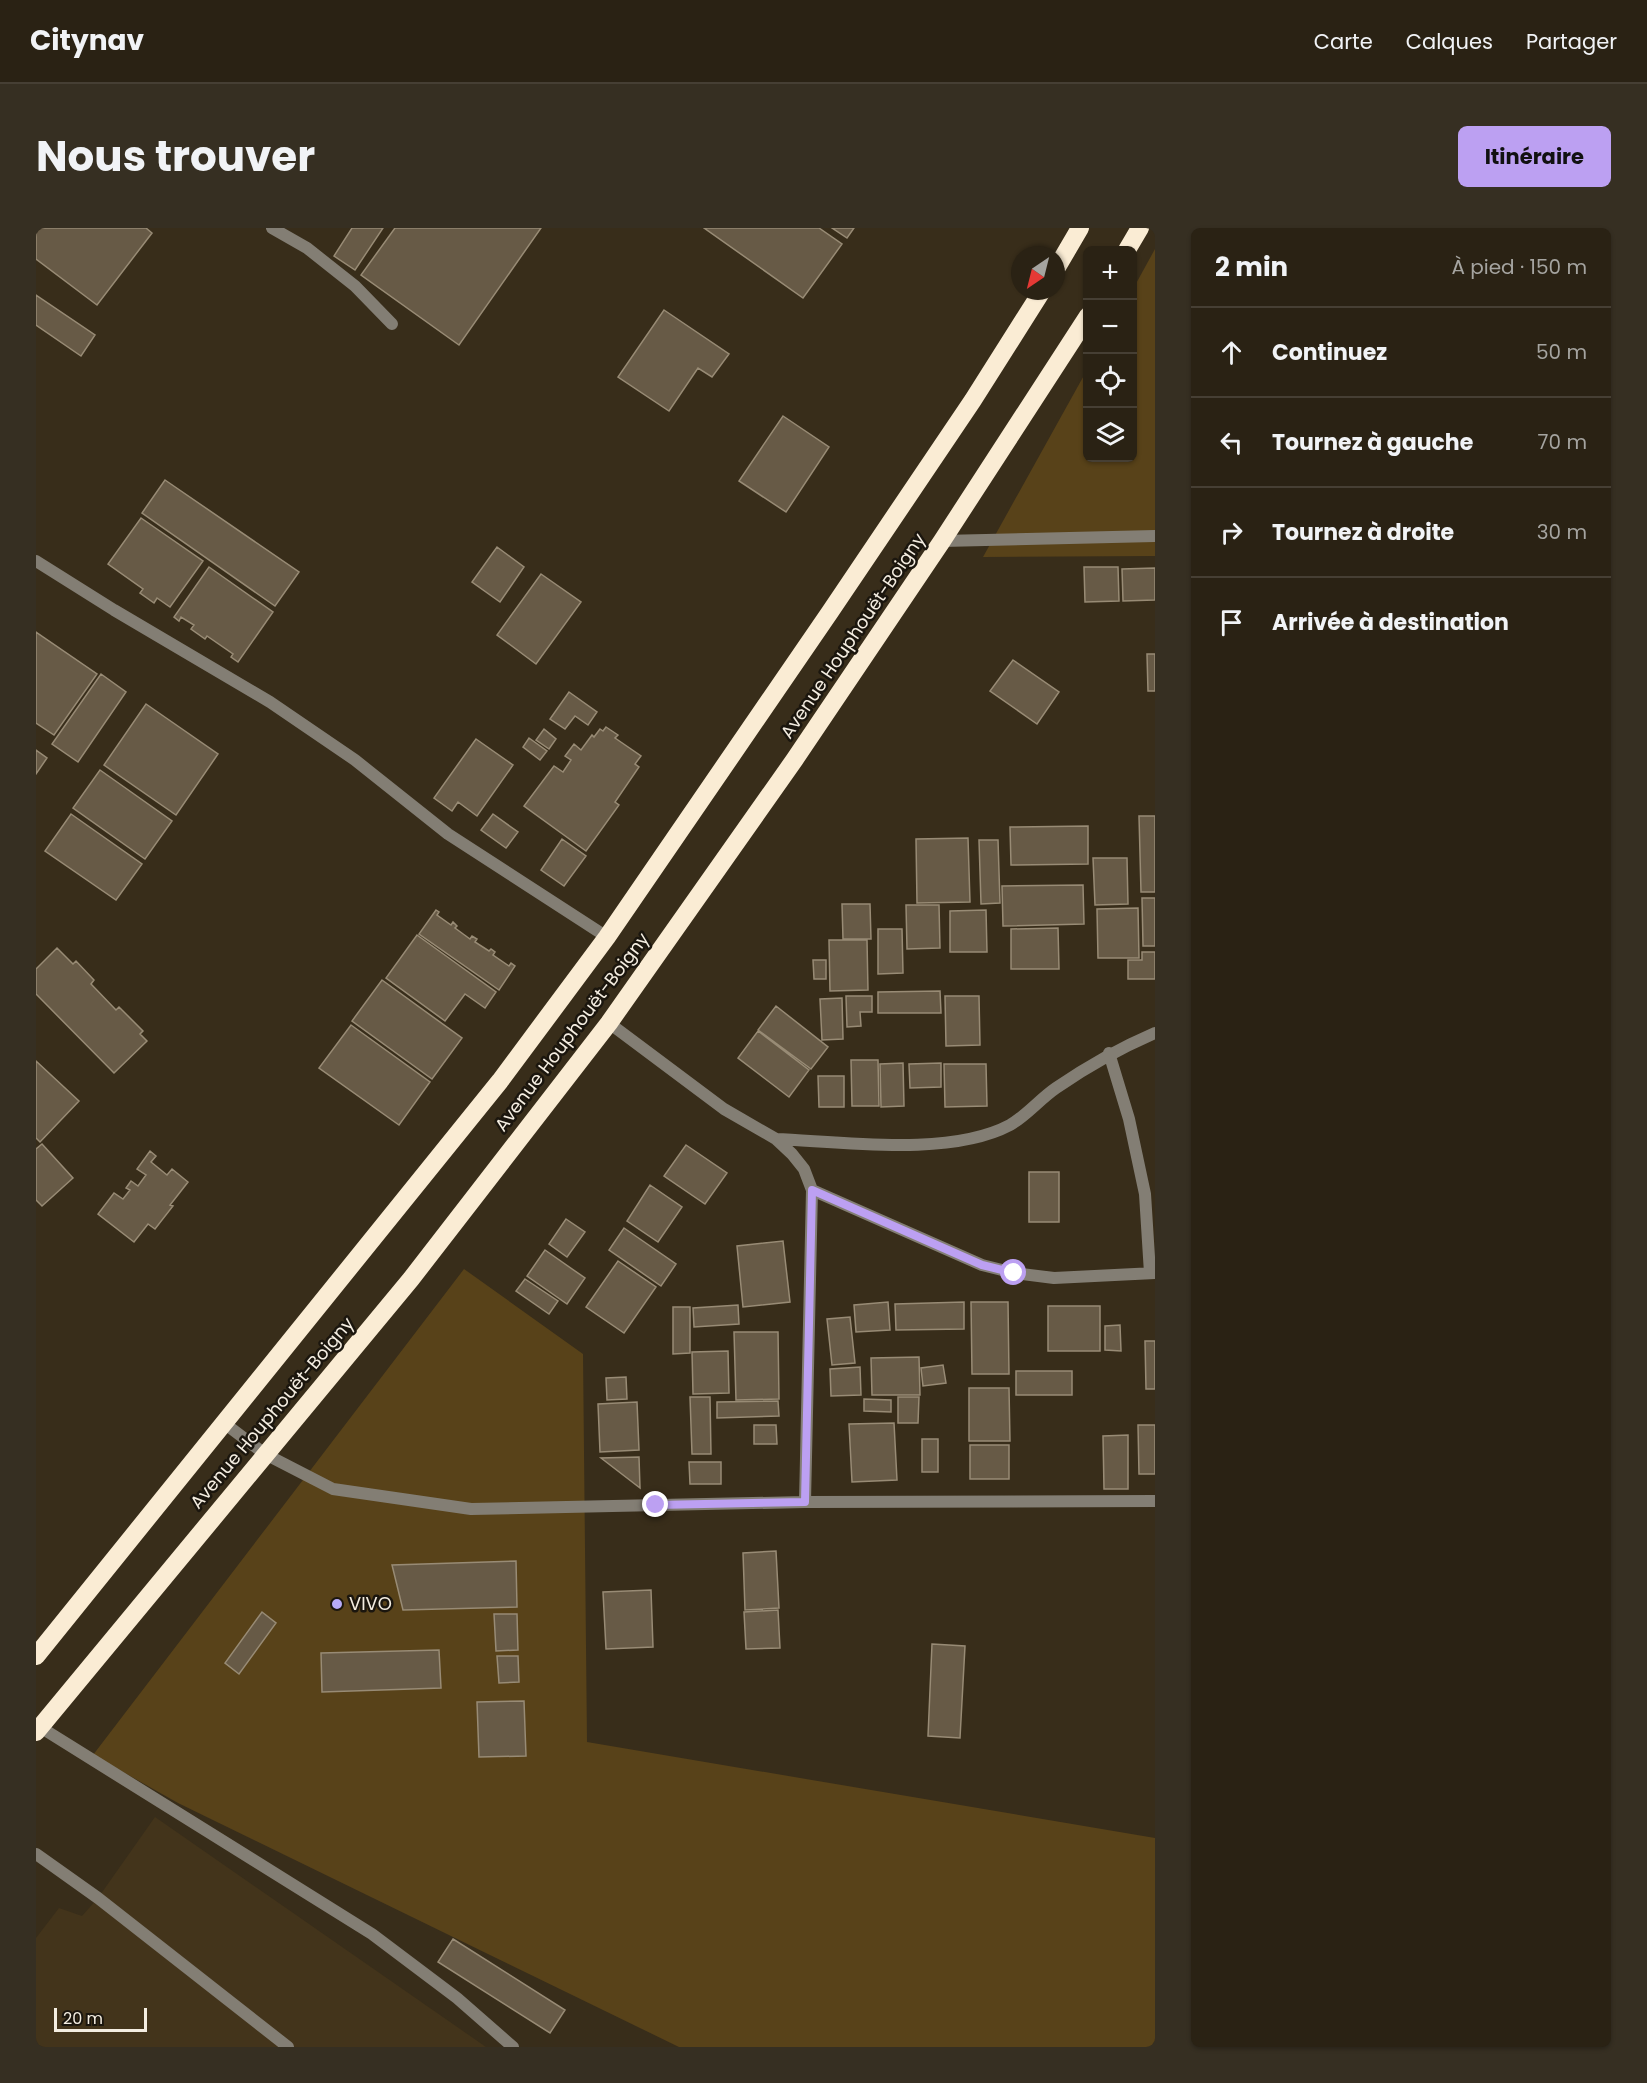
<!DOCTYPE html>
<html lang="fr">
<meta charset="utf-8">
<style>
:root{--surface:#2a2214;--page:#362f22;--text:#f1f3f6;--muted:#a5a4a0;--line:#463f34;--accent:#bca0f2}
body{margin:0;font-family:Poppins,sans-serif;background:var(--page);color:var(--text)}
.controls{position:absolute;right:18px;top:18px;display:grid;overflow:hidden;border-radius:9px;box-shadow:0 2px 4px #0004}
.controls button{width:54px;height:54px;display:grid;place-items:center;padding:0;border:0;border-bottom:2px solid var(--line);background:var(--surface);color:var(--text);font:30px sans-serif}
.compass{position:absolute;left:975px;top:18px;width:54px;height:54px;border-radius:50%;background:var(--surface);box-shadow:0 2px 4px #0004;rotate:215deg}
.scale{position:absolute;left:18px;bottom:15px;width:93px;box-sizing:border-box;padding-left:6px;border:3px solid #f4ede1;border-top:0;font-size:16px;line-height:21px;white-space:nowrap;color:#f4ede1;-webkit-text-stroke:4px #1b160e;paint-order:stroke}
.stop{position:absolute;width:18px;height:18px;margin:-14px;border:4px solid #bca0f2;border-radius:50%;background:#fff}
.stop.end{background:#bca0f2;border-color:#fff;box-shadow:0 2px 6px #0008}
.list{margin:0;padding:0;list-style:none}
h2{display:flex;justify-content:space-between;align-items:center;height:78px;margin:0;padding:0 24px;font-size:26px}
h2 small{font-size:20px;font-weight:400;color:var(--muted)}
.list li{display:grid;grid-template-columns:39px 1fr auto;gap:18px;align-items:center;box-sizing:border-box;height:90px;padding:0 24px;border-top:2px solid var(--line)}
.list b{display:block;font-size:22px;white-space:nowrap}
.list em{font-size:20px;font-style:normal;color:var(--muted)}
.icon{flex:none;width:33px;height:33px;fill:none;stroke:currentColor;stroke-width:2;stroke-linecap:round;stroke-linejoin:round}
.map{position:relative;flex:none;width:1119px;height:1819px;overflow:hidden;border-radius:9px}
header{display:flex;align-items:center;gap:36px;box-sizing:border-box;height:84px;padding:0 30px;background:var(--surface);border-bottom:2px solid var(--line)}
header strong{font-size:28px}
nav{display:flex;gap:33px;margin-inline-start:auto;font-size:21px}
.intro{display:flex;align-items:center;justify-content:space-between;box-sizing:border-box;height:144px;padding:0 36px}
h1{margin:0;font-size:42px}
.button{padding:15px 27px;border-radius:9px;background:var(--accent);color:#111;font-size:21px;font-weight:700}
main{display:flex;gap:36px;padding:0 36px}
aside{flex:1;background:var(--surface);border-radius:9px;box-shadow:0 2px 4px #0004}
.map>svg:first-child{display:block}
.built{fill:#43341b}
.green{fill:#584219}
.building{fill:#675a46;stroke:#988b75;stroke-width:1.5}
.lines{fill:none;stroke-linecap:round;stroke-linejoin:round}
.lane{stroke:#837e74;stroke-width:12}
.street{stroke:#837e74;stroke-width:12}
.highway{stroke:#faecd4;stroke-width:18}
.route{stroke:#bca0f2;stroke-width:8}
.poi-dot{fill:#b7abf8;stroke:#1b160e;stroke-width:2}
.labels{text-anchor:middle;stroke-width:5;stroke-linejoin:round;paint-order:stroke}
.street-label{font-size:18px;fill:#f4ede1;stroke:#1b160e}
.poi-label{font-size:18px;fill:#f4ede1;stroke:#1b160e;text-anchor:start}
</style>
<header>
<strong>Citynav</strong>
<nav><a>Carte</a><a>Calques</a><a>Partager</a></nav>
</header>
<div class="intro"><h1>Nous trouver</h1><a class="button">Itinéraire</a></div>
<main>
<div class="map">
<svg width="1119" height="1819" viewBox="0 0 1119 1819">
<rect width="100%" height="100%" fill="#382d1a"/>
<path class="built" d="M119,1589L450,1819H0V1710L23,1680L46,1688L62,1670Z"/>
<path class="green" d="M1119,21V328L947,329L1051,142L1052,230H1096L1097,61Z
M428,1041L547,1126L551,1514L1119,1610V1819H643L142,1575L57,1527Z"/>
<path class="building" d="M2,0H110L116,5L61,77L0,31V2Z
M316,0H347L319,42L298,28Z
M359,0H505L423,117L325,47Z
M668,0H783L806,16L767,70Z
M796,0H818L811,10Z
M0,67L59,107L45,128L0,97Z
M628,82L693,126L676,149L662,140L633,183L582,149Z
M747,188L793,219L750,284L703,253Z
M129,252L263,344L239,378L106,285Z
M105,290L167,333L134,379L121,370L118,375L104,365L107,361L72,336Z
M461,319L488,339L464,374L436,354Z
M173,339L237,384L202,434L195,429L197,426L171,408L169,411L155,401L158,397L145,389L143,393L138,389Z
M1048,339H1082L1083,373L1049,374Z
M1119,340V372L1087,373L1086,341Z
M505,346L545,374L500,436L461,407Z
M0,404L61,446L18,507L0,495Z
M1111,426H1119V463H1112Z
M977,432L1023,464L1001,496L954,463Z
M65,446L90,464L42,534L16,516Z
M533,464L561,484L552,497L539,488L529,501L514,491Z
M110,476L182,526L140,587L68,537Z
M570,499L582,507L579,510L605,528L599,536L603,539L579,574L583,577L550,623L488,578L518,538L527,544L535,532L529,528L538,516L545,522L556,507L558,509L564,501L567,503Z
M508,501L520,511L513,521L500,512Z
M493,510L511,523L504,532L487,519Z
M440,511L477,537L441,588L422,574L416,583L398,570Z
M0,522L11,530L0,546Z
M64,542L136,593L109,631L37,580Z
M35,586L106,636L80,672L9,623Z
M457,586L482,604L470,620L445,602Z
M1103,588H1119V664H1105Z
M1052,598V636L975,637L974,599Z
M932,610L934,674L881,675L880,611Z
M526,611L550,628L528,658L505,642Z
M943,612H962L964,675L945,676Z
M1057,630H1091L1092,676L1059,677Z
M1047,657L1048,696L967,698L966,658Z
M1106,670H1119V718H1107Z
M806,676H834L835,711H807Z
M870,677H903L904,720L871,721Z
M1102,680L1103,730H1062L1061,681Z
M400,682L403,684L401,687L415,697L417,694L421,698L419,700L434,711L436,708L441,711L439,714L453,723L455,721L459,724L457,727L473,738L475,735L479,738L463,762L383,706Z
M950,682L951,724H914V683Z
M1022,700L1023,741H975V701Z
M842,701H866L867,745L842,746Z
M381,707L460,764L449,780L429,766L409,793L350,750Z
M793,712H831L832,762L794,763Z
M21,720L37,736L40,733L58,752L55,756L80,782L83,779L107,803L104,806L111,813L78,845L0,766V741Z
M1106,724H1119V751H1092V732H1106Z
M777,732H790V751H778Z
M346,752L426,810L396,851L316,793Z
M904,763L905,785H842V764Z
M810,768H836V784H824L825,798L811,799Z
M909,768H943L944,817L910,818Z
M806,770L807,811L786,812L784,771Z
M740,778L792,819L775,841L722,802Z
M315,797L394,854L363,897L283,840Z
M722,803L773,842L753,869L702,830Z
M815,832H842L843,878H816Z
M0,833L43,873L4,914L0,910Z
M867,835L868,878L845,879L844,836Z
M905,835V859L874,860L873,836Z
M908,836H950L951,878L909,879Z
M782,848H808V879H783Z
M6,916L37,950L6,978L0,972V921Z
M650,917L691,945L669,976L628,948Z
M114,923L120,928L115,934L131,947L136,941L152,954L134,977L137,978L119,1001L112,996L98,1014L62,986L78,965L87,971L94,962L90,960L95,953L102,958L110,947L101,941Z
M993,944H1023V994H993Z
M614,957L646,979L622,1014L591,993Z
M530,991L549,1004L531,1029L513,1016Z
M588,1000L640,1036L625,1058L573,1022Z
M747,1013L754,1074L707,1079L701,1018Z
M509,1022L549,1050L531,1076L491,1048Z
M582,1033L620,1059L588,1105L550,1079Z
M489,1051L522,1073L513,1086L480,1063Z
M852,1074L854,1102L820,1104L818,1077Z
M928,1074V1101L860,1102L859,1076Z
M935,1074H972L973,1146H936Z
M702,1077L703,1096L658,1099L657,1080Z
M1012,1078H1064V1123H1012Z
M637,1079H654V1125L637,1126Z
M814,1089L819,1135L796,1137L791,1091Z
M1084,1097L1085,1123L1069,1122V1098Z
M698,1104H742L743,1171L700,1172Z
M1109,1113H1119V1161H1110Z
M692,1123L693,1165L657,1166L656,1124Z
M883,1129L884,1167H836L835,1130Z
M907,1137L910,1155L887,1158L885,1140Z
M824,1139L825,1167L795,1168L794,1141Z
M980,1143H1036V1167H980Z
M590,1149L591,1171L571,1172L570,1150Z
M933,1160H973L974,1213H933Z
M654,1169H674L675,1226H656Z
M862,1169H883L882,1195H862Z
M828,1171L855,1172V1184L828,1183Z
M742,1173L743,1188L681,1190V1174Z
M601,1174L603,1222L564,1224L562,1176Z
M858,1195L861,1252L816,1254L813,1196Z
M718,1197H740L741,1216H718Z
M1102,1197H1119V1246H1103Z
M1092,1207V1261H1068L1067,1208Z
M886,1211H902V1244H886Z
M934,1217H973V1251H934Z
M603,1229L604,1260L565,1230Z
M653,1234H685V1256H654Z
M740,1323L743,1380L709,1382L707,1325Z
M480,1333L481,1379L367,1382L356,1337Z
M615,1362L617,1419L570,1421L567,1364Z
M742,1382L744,1420L710,1421L708,1384Z
M226,1384L240,1395L203,1446L189,1435Z
M458,1386H481L482,1422L460,1423Z
M896,1416L929,1418L924,1510L892,1508Z
M403,1422L405,1460L286,1464L285,1425Z
M461,1428H482L483,1454L463,1455Z
M488,1473L490,1528L443,1529L441,1474Z
M417,1711L529,1782L514,1805L402,1734Z"/>
<g class="lines">
<path class="lane" d="M4,1499L336,1706L421,1770L477,1819
M0,1626L62,1670L252,1819"/>
<path class="street" d="M236,0L271,20L319,58L356,96
M906,313L1119,308
M0,333L78,382L234,474L319,532L412,606L571,709
M573,795L688,881L740,911L756,926L768,941L776,962L769,1274
M1073,825L1093,891L1109,966L1114,1045
M740,911C807,914 914,929 974,897C990,888 1004,871 1020,860C1052,838 1084,820 1119,805
M776,962L946,1037L978,1045L1018,1050L1119,1045
M188,1195L229,1226L297,1261L435,1281L769,1274L1119,1273"/>
<path class="highway" d="M1091,22L1104,0
M1020,41L1044,0
M0,1428L464,853L571,709L794,384L937,172L1006,63
M0,1504L375,1051L573,795L759,531L906,313L1052,88"/>
</g>
<g class="lines">
<path class="route" d="M620,1277L769,1274L776,962L946,1037L978,1045"/>
</g>
<circle class="poi-dot" cx="301" cy="1376" r="6"/>
<g class="labels">
<g class="street-label">
<text transform="translate(817 408) rotate(-56)" y="6">Avenue Houphouët-Boigny</text>
<text transform="translate(536 804) rotate(-53)" y="6">Avenue Houphouët-Boigny</text>
<text transform="translate(236 1185) rotate(-50)" y="6">Avenue Houphouët-Boigny</text>
</g>
<g class="poi-label">
<text x="313" y="1382">VIVO</text>
</g>
</g>
</svg>
<div class="controls">
<button>+</button>
<button>−</button>
<button><svg class="icon" aria-label="locate" viewBox="0 0 24 24"><circle cx="12" cy="12" r="6"/><path d="M12 2v4M12 18v4M2 12h4M18 12h4"/></svg></button>
<button><svg class="icon" aria-label="layers" viewBox="0 0 24 24"><path d="M12 4l9 5-9 5-9-5zM3 14l9 5 9-5"/></svg></button>
</div>
<svg class="compass" viewBox="-18 -18 36 36"><path d="M0-13l5 13h-10z" fill="#e53935"/><path d="M0 13l5-13h-10z" fill="#a5a4a0"/></svg>
<div class="scale">20 m</div>
<div class="stop" style="left:978px;top:1045px"></div>
<div class="stop end" style="left:620px;top:1277px"></div>
</div>
<aside>
<h2>2 min<small>À pied · 150 m</small></h2>
<ul class="list">
<li><svg class="icon" aria-label="ahead" viewBox="0 0 24 24"><path d="M12 20V5M6 11l6-6 6 6"/></svg><div><b>Continuez</b></div><em>50 m</em></li>
<li><svg class="icon" aria-label="left" viewBox="0 0 24 24"><path d="M17 20v-9H6M10 6l-5 5 5 5"/></svg><div><b>Tournez à gauche</b></div><em>70 m</em></li>
<li><svg class="icon" aria-label="right" viewBox="0 0 24 24"><path d="M7 20v-9h11M14 6l5 5-5 5"/></svg><div><b>Tournez à droite</b></div><em>30 m</em></li>
<li><svg class="icon" aria-label="arrive" viewBox="0 0 24 24"><path d="M6 21V4h12l-3 4 3 4H6"/></svg><div><b>Arrivée à destination</b></div></li>
</ul>
</aside>
</main>
